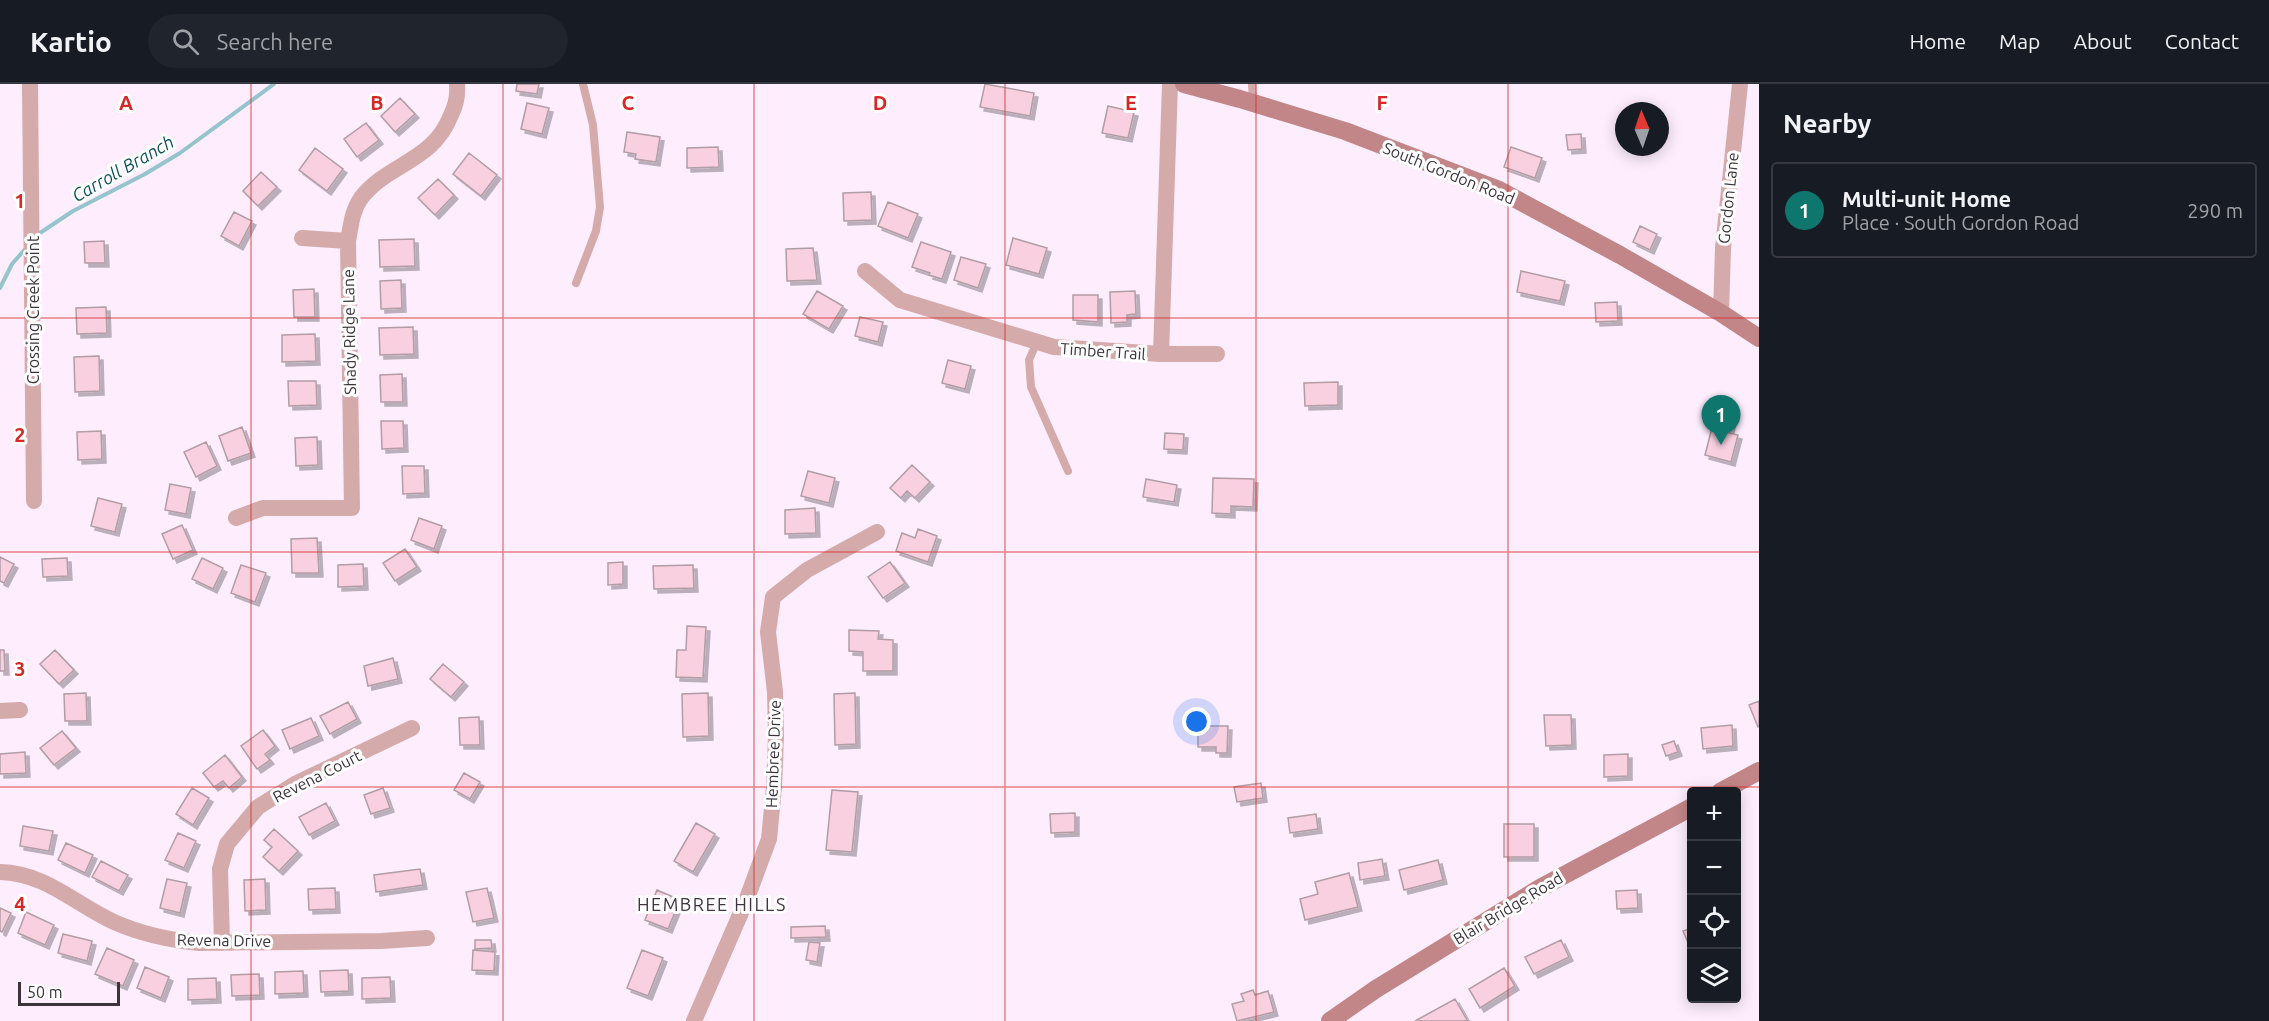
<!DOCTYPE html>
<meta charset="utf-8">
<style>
:root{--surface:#171b24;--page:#20242c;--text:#f1f3f6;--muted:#9ea1a6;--line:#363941;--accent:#0f766e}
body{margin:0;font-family:Ubuntu,sans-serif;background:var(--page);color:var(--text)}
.controls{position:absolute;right:18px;bottom:18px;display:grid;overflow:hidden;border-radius:6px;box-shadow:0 3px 15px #0003}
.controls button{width:54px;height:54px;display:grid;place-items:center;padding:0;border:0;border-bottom:2px solid var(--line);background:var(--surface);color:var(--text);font:30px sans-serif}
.compass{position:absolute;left:1615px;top:18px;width:54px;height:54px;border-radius:50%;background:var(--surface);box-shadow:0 3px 15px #0003;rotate:358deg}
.scale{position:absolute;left:18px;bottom:15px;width:102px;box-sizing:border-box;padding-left:6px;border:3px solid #3b353b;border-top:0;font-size:16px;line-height:21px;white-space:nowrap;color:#3b353b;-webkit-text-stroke:4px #fff;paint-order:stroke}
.you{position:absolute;left:1197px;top:638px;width:21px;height:21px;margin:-15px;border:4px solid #fff;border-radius:50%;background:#1a73e8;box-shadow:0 0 0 9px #1a73e833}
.badge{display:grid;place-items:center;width:39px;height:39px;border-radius:50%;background:var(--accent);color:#fff;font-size:20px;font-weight:700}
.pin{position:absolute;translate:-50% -50px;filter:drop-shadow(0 2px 3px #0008)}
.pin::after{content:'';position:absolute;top:32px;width:21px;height:18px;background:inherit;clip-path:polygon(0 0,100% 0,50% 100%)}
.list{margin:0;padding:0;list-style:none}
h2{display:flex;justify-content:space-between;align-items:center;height:78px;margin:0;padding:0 24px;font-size:26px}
h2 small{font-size:20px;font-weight:400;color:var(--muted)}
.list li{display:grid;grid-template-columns:39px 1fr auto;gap:18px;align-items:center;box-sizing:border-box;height:96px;margin:0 12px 12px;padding:0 12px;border:2px solid var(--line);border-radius:6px}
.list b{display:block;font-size:22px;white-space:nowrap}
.list p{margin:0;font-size:20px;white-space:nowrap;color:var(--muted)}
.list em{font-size:20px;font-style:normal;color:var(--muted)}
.icon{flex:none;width:33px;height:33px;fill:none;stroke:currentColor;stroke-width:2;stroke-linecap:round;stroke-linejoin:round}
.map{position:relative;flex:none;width:1759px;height:937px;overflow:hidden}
header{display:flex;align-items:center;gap:36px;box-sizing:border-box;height:84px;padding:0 30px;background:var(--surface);border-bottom:2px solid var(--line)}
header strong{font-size:28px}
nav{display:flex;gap:33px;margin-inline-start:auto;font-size:21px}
.search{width:420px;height:54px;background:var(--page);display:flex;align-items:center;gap:15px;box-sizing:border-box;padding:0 21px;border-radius:33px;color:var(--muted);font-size:22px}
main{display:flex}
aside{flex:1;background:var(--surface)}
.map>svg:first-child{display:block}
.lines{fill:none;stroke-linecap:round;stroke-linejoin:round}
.stream{stroke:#95c4cc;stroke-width:4}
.building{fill:#f9d0e0;stroke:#b29da5;stroke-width:1.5;filter:url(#shadow)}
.lane{stroke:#d5aaab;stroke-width:8}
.street{stroke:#d5aaab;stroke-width:16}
.secondary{stroke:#c38688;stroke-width:18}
.grid{fill:none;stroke:#d62828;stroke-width:1.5;stroke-opacity:0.55}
.labels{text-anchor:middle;stroke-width:6;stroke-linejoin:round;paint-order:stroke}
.street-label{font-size:16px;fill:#3b353b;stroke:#fff}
.water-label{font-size:18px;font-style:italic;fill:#0c525a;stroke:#fff}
.neighbourhood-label{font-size:18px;letter-spacing:1.5px;fill:#403440;stroke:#fff}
.grid-label{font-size:20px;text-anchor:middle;font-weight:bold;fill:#d62828;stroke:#fff;stroke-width:6;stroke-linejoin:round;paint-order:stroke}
</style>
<header>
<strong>Kartio</strong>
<div class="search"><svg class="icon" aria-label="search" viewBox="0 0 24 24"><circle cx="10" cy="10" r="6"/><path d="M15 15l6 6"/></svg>Search here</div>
<nav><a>Home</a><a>Map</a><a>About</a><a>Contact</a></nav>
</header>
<main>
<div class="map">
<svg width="1759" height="937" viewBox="0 0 1759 937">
<defs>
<filter id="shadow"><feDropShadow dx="4" dy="4" stdDeviation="0" flood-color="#0004"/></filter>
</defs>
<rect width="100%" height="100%" fill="#fdedfd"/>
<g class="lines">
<path class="stream" d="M37,151L73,127L145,90L180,69L274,0
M0,204L12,180L27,163"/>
</g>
<path class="building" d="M517,0H539L537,10L516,7Z
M985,0L1034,9L1030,32L980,23Z
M400,14L415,30L395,48L381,32Z
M527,19L549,24L542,50L521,45Z
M1108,22L1134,28L1128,54L1102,49Z
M366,39L379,56L357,73L344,55Z
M627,48L660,53L656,78L635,75L636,70L624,68Z
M1581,50L1582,65L1568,66L1566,51Z
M718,63L719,83L687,84V64Z
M1511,63L1542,74L1535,94L1504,83Z
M315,64L343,85L327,107L299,86Z
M469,69L497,91L481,112L453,90Z
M261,88L277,103L258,122L243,107Z
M438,95L454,111L435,131L418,114Z
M871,108L872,136L844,137L843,109Z
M888,118L918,130L908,154L878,142Z
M234,128L252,137L239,162L221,152Z
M1640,142L1657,150L1650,166L1633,158Z
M1013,154L1047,164L1039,190L1006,181Z
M414,155L415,182L380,183L379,156Z
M104,157L105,179H85L84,158Z
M921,158L951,168L942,195L929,191L930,189L912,183Z
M813,164L817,196L787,197L786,165Z
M961,173L986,180L978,204L954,196Z
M1521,187L1565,197L1560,217L1517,208Z
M401,196L402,224L381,225L380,197Z
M314,205L315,233H294L293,206Z
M817,207L843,222L829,245L803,230Z
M1135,207L1136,230L1127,231V238L1111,239L1110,208Z
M1073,211H1098V238L1073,236Z
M1617,218L1618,237L1596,238L1595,219Z
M106,223L107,249L77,250L76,224Z
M860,233L883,238L878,258L855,252Z
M413,243L414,270L380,271L379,244Z
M315,250L316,277L282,278V251Z
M99,272L100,307L75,308L74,273Z
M948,276L971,282L965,305L942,299Z
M402,290L403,318H381L380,291Z
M288,297H316L317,321L289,322Z
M1338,298V321L1305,322L1304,299Z
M1715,332L1732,336L1729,349L1738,351L1731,378L1705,371Z
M381,337H403L404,364L382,365Z
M242,343L251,369L228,377L219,352Z
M101,347L102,375L78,376L77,348Z
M1165,349L1184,350L1183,366L1164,365Z
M317,353L318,381L296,382L295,354Z
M206,358L217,382L196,393L184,368Z
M912,381L930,398L915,414L907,407L901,414L890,404Z
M402,382H424L425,409L403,410Z
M808,387L835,394L829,419L801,412Z
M1213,394L1254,395L1253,423L1231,422V430L1212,429Z
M1146,395L1177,401L1174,418L1143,413Z
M170,400L191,404L186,430L165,426Z
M98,414L122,420L115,448L91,442Z
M815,424L816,449L785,450V426Z
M419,434L442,442L434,465L411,456Z
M182,441L193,466L173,475L162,450Z
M918,445L937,452L928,478L896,467L902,449L915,454Z
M317,454L319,489H292L291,455Z
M405,465L417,483L395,497L383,479Z
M0,473L14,480L4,499L0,497Z
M67,474L68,492L43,493L42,475Z
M202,474L223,484L213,505L192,495Z
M623,478V500L608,501V479Z
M890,478L905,499L883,514L868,493Z
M363,480L364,502L338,503V481Z
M241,481L266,489L255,518L231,509Z
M693,481L694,504L654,505L653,482Z
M687,542L706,543L703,594L676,593L677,566H686Z
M849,546L879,547L878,555L893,556V587H863V568L849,567Z
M0,566H4L5,587H0Z
M55,566L74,586L59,600L40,580Z
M393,574L398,595L368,602L364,582Z
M443,580L464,598L451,613L430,595Z
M86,609L87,637H65L64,610Z
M708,609L709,652L683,653L682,610Z
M855,609L856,660L835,661L834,610Z
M1759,617V642L1758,643L1749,621Z
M348,618L357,635L330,650L320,632Z
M1544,631H1571L1572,661L1546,662Z
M479,633L480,661H460L459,634Z
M311,634L319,652L290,665L282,646Z
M1732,641L1733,662L1703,665L1701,644Z
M1198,642H1228L1227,669H1216V663H1198Z
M263,646L275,662L265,670L270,676L257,685L241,662Z
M62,647L76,664L54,681L40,664Z
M1674,657L1678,668L1666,672L1662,661Z
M25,668L26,689L0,690V670Z
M1628,670V692L1604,693V671Z
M225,671L242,693L229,704L223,697L214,703L203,689Z
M464,689L480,698L470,715L454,706Z
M1261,699L1263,714L1237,718L1234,703Z
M192,704L209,714L193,741L176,730Z
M383,704L390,724L371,730L364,711Z
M832,706L858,708L852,768L826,766Z
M326,719L335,737L309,751L299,733Z
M1075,729V748L1051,749L1050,730Z
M1316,730L1318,745L1290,749L1288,734Z
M696,739L715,750L693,788L674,777Z
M1504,740H1534V773H1504Z
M23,742L53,747L49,767L20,762Z
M274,745L298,767L279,787L263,773L272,763L264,756Z
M178,749L196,757L184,784L165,776Z
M66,759L93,771L85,789L58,776Z
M1382,775L1385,792L1360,796L1358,779Z
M1438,776L1443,796L1404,806L1399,786Z
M101,777L128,791L119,807L92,793Z
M420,785L423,801L376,808L374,791Z
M1349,789L1358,823L1305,836L1300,815L1318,810L1315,798Z
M167,795L187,799L180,829L160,824Z
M265,795L266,826L245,827L244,796Z
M335,804L336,825L309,826L308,805Z
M487,804L494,834L473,838L466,808Z
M657,806L680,816L668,845L645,836Z
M1637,806L1638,824L1617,825L1616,807Z
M0,824L11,829L2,848L0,847Z
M26,828L54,841L45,861L18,849Z
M825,842L826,853L791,854V843Z
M1692,844V868L1683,847Z
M63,850L92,857L87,877L58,869Z
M475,856H491L492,864L475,865Z
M1561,856L1569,873L1534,890L1525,873Z
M809,858L820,859L817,878L806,876Z
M107,864L134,876L123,902L95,890Z
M473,866L495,868L494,887L472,886Z
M642,866L663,874L648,912L627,904Z
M145,883L169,893L161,914L137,904Z
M1504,884L1515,902L1480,924L1469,905Z
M348,886L349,907L321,908L320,887Z
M303,887L304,909L275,910V888Z
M259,890L260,911L232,912L231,891Z
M390,893L391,914L362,915V894Z
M216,894L217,915L188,916V895Z
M1253,906L1255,911L1268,907L1274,928L1237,937L1232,920L1244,917L1241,910Z
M1455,915L1467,936L1464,937H1415Z"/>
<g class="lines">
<path class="lane" d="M1252,0L1253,18
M576,199L596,147L600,123L593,41L583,0
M1037,258L1029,276L1031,303L1068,387"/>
<path class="street" d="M30,0L34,417
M302,154L348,157
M865,187L900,216L1054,263L1161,270H1217
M1721,229L1723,164L1740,0
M1161,270L1170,0
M236,434L263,424H352L348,157C351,141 352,127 361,114C388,79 433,78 451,31C456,21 458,11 457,0
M0,627L20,626
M0,788C46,789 76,821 114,838C141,850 169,856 199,859L381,857L427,854
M222,859L220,785L227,760L258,723L295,700L412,644
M694,937L746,817L769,755L774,703L776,652L775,608L768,548L773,513L807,486L877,448"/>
<path class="secondary" d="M1184,0L1240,15L1345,47L1499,106L1620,171L1721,229L1759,254
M1720,708L1759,687
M1330,937L1376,905L1540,804L1692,723"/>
</g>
<path class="grid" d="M251,0V937M503,0V937M754,0V937M1005,0V937M1256,0V937M1508,0V937M0,234H1759M0,468H1759M0,703H1759"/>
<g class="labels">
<g class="street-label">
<text transform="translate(1449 89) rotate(22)" y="6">South Gordon Road</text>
<text transform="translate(1728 114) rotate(-84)" y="6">Gordon Lane</text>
<text transform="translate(33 226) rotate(-90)" y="6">Crossing Creek Point</text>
<text transform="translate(349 248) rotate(-91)" y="6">Shady Ridge Lane</text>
<text transform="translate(1103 267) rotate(4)" y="6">Timber Trail</text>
<text transform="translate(773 670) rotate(-88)" y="6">Hembree Drive</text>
<text transform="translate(317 692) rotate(-27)" y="6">Revena Court</text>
<text transform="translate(1508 824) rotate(-31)" y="6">Blair Bridge Road</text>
<text transform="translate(224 856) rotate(1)" y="6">Revena Drive</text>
</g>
<g class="water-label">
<text transform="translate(123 85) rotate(-30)" y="6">Carroll Branch</text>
</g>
<g class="neighbourhood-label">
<text x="712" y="827">HEMBREE HILLS</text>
</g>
</g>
<g class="grid-label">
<text x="126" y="26">A</text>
<text x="377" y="26">B</text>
<text x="628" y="26">C</text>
<text x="880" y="26">D</text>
<text x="1131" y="26">E</text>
<text x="1382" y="26">F</text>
<text x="20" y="124">1</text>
<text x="20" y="358">2</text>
<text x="20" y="592">3</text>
<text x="20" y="827">4</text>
</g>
</svg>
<div class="controls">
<button>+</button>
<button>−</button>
<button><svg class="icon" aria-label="locate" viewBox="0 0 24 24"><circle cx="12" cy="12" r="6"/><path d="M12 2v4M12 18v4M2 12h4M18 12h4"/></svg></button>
<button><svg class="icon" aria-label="layers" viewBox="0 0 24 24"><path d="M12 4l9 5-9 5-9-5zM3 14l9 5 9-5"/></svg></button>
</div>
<svg class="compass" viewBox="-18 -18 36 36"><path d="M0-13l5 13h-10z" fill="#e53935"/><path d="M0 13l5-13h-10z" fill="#9ea1a6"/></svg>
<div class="scale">50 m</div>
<div class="you"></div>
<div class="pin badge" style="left:1721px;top:361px">1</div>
</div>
<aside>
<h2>Nearby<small></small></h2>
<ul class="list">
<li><span class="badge">1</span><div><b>Multi-unit Home</b><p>Place · South Gordon Road</p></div><em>290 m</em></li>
</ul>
</aside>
</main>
